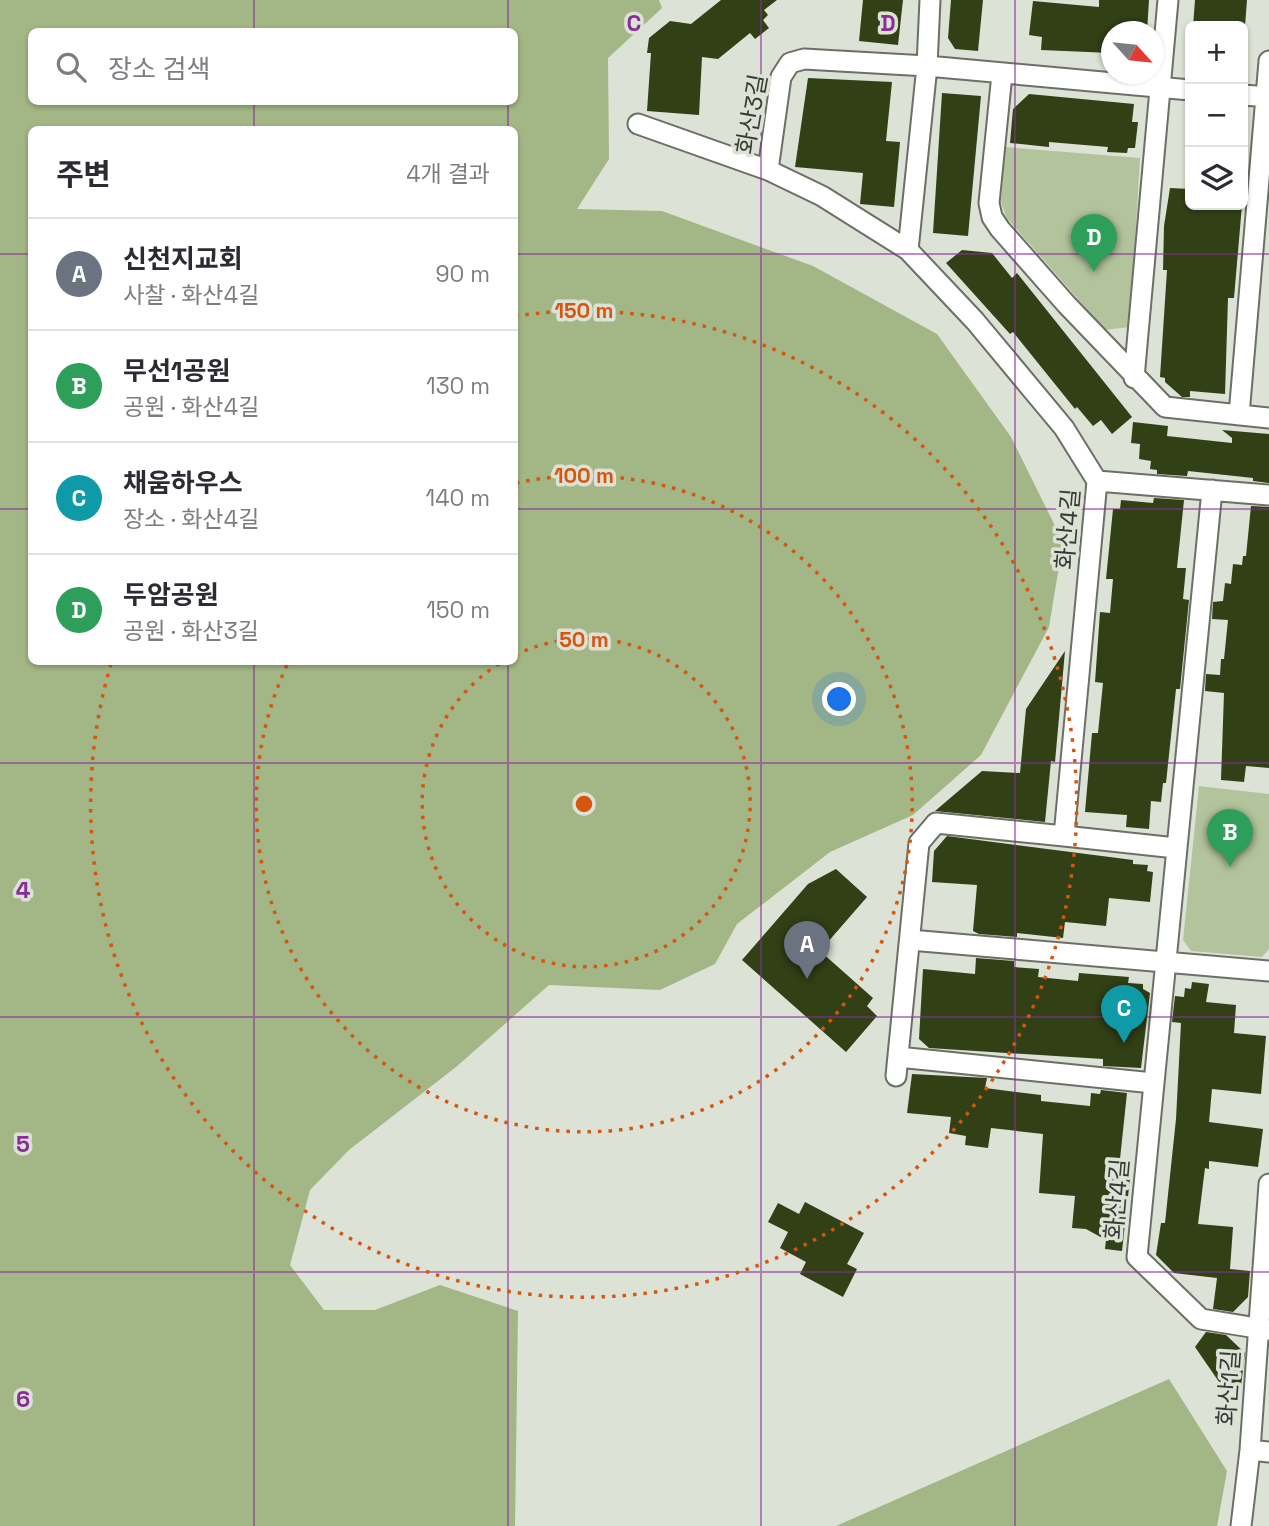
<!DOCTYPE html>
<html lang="ko">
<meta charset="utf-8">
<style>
:root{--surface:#fff;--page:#f2f2f3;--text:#2b2b33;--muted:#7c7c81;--line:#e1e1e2;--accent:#892d97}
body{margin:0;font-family:"Space Grotesk","Noto Sans KR",sans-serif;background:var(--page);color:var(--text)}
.controls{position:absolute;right:21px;top:21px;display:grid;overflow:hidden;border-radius:10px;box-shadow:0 2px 5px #0004}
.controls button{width:63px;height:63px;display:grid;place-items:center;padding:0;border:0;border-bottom:2px solid var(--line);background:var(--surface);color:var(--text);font:35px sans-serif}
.compass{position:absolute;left:1101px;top:21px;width:63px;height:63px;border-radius:50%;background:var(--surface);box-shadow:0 2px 5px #0004;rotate:117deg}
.you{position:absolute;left:840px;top:700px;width:24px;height:24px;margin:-18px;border:5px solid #fff;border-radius:50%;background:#1a73e8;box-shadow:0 0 0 10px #1a73e833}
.badge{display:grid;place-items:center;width:46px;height:46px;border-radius:50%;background:var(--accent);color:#fff;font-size:23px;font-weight:700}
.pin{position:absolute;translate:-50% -58px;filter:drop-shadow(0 2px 4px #0008)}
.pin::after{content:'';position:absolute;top:37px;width:24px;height:21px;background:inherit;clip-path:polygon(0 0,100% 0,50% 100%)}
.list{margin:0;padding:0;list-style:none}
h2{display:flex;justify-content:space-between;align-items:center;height:91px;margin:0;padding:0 28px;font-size:30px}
h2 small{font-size:23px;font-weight:400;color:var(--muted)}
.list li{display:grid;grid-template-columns:46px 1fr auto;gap:21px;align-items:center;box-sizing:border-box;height:112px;padding:0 28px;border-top:2px solid var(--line)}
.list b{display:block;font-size:26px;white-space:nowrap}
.list p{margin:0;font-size:23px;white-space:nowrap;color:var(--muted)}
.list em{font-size:23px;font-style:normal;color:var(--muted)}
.icon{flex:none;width:38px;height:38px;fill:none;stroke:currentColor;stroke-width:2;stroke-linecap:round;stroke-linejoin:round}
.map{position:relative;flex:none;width:1269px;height:1526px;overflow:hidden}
.search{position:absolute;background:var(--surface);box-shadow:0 2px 5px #0004;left:28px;top:28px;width:490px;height:77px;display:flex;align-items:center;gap:18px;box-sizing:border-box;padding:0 24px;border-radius:10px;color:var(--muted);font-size:26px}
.panel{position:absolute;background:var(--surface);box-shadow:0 2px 5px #0004;left:28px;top:126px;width:490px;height:539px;border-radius:10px}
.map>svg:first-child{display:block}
.green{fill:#b3c49d}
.forest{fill:#a2b686;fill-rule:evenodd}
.building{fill:#314015}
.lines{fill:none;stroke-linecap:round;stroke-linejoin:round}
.street-casing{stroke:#6b6f65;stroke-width:23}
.street{stroke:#fff;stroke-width:19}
.grid{fill:none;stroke:#892d97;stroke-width:2;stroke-opacity:0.55}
.ring{fill:none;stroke:#d65610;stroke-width:3.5;stroke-dasharray:3.5 7}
.labels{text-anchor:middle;stroke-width:7;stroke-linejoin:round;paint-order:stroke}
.street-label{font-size:24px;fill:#383a35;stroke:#dde2d6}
.grid-label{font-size:23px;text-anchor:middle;font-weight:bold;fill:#892d97;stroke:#dde2d6;stroke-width:7;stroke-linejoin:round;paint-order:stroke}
.centre{fill:#d65610;stroke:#dde2d6;stroke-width:3.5}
.ring-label{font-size:21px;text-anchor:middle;font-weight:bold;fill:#d65610;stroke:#dde2d6;stroke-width:7;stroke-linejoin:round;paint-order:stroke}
</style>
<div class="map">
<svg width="1269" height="1526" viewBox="0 0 1269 1526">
<rect width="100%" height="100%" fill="#dde2d6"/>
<path class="green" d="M1005,147L1140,158L1130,327L1105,330L1006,217L1001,202Z
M1199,786L1269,794V949L1262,957L1191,951L1183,940Z"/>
<path class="forest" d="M0,0H659L662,8L608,58L609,159L577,209L662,211L813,266L937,334L1011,437L1063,542L1049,627L981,755L913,815L830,852L737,924L715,964L660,990L549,985L456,1067L349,1150L310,1190L290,1265L324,1310H375L440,1285L518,1311L515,1526H0ZM32,32H514V102H32ZM32,130H514V662H32Z
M1169,1379L1227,1471L1217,1526H836Z"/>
<path class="building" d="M721,0H777L764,10L768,15L763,20L769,28L755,39L750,33L718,59L702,57L699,115L647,111L651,53H647L649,38L670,21L691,24Z
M863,0H903L898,45L859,41Z
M951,0H983L978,51L955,49L948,38Z
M1099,0H1149L1147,32H1111V53L1041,50L1042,37L1029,35L1033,1L1099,7Z
M1195,0H1247L1245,26H1193Z
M808,78L892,82L886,141L900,142L894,207L860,204L863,173L795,167Z
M942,93L981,96L968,236L933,233Z
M1029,94L1134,104L1132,122H1138L1135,148H1128L1127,153L1107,152L1108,147L1049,142V147L1010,143L1013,109Z
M1170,188L1190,189V205H1242L1234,298H1228L1225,394L1190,391V397H1182L1165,382V378L1160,377L1167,270H1163L1164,226Z
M962,250L992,253L1012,278L1017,273L1132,417L1112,434L1101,420L1093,426L1077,407L1075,409L1013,332L1010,334L946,263Z
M1133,422L1168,426L1167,436L1232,443V438L1222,430L1269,434V483L1253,481V478L1188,471L1187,476L1157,474V470L1150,469L1151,461L1139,459L1140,444L1131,443Z
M1154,498L1184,500L1177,568H1186L1183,599L1189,600L1180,689H1176L1166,783H1163L1161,802L1151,801L1149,829L1126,827L1127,815L1085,812L1092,733H1098L1103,683L1095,682L1100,612L1110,613L1113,579H1106L1113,509H1120L1121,500L1153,503Z
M1251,506L1269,507V768L1246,766L1244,782L1221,780L1224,693L1205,691L1206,674L1220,675L1221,659H1224L1228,620L1212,619L1213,602L1223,601L1225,583L1231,584L1233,564L1242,565L1243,556H1246Z
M1065,651L1055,762L1051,761L1045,822L935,811L982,771L1020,773L1026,709Z
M947,836L1133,860V864L1148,865L1147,871L1153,872L1150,902L1109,898L1106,926L1065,922L1063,938L1017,933V937L979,934L973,931L977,885L932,882L934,851Z
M836,869L867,897L820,951L873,998L867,1006L877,1016L846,1052L742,960L808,884Z
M976,958L1014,961V967L1039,969L1038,977L1078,981L1079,973L1129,977L1128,983L1143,984V989L1150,993L1141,1068L1103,1066V1059L929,1048L919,1039L923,969L975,974Z
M1192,982L1209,984L1206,1002L1236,1005L1234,1033L1266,1036L1261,1094L1212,1089L1209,1122L1263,1129L1258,1167L1209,1161V1169L1205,1168L1198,1224L1233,1227L1230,1269L1250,1271L1248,1297L1233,1312L1213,1309L1217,1278L1174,1273L1156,1255L1161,1223H1165L1176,1119L1181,1023L1172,1022L1175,996L1184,997L1185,988L1191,989Z
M912,1074L987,1078L985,1088L1041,1095V1101L1090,1106L1091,1093L1100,1094L1101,1090L1127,1093L1120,1159L1132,1160L1122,1251L1105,1249L1106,1240L1086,1229L1072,1228L1075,1196L1039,1193L1043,1134L991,1128L988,1148L965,1145L966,1136L949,1133L951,1117L907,1113Z
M805,1202L864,1233L847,1264L857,1269L843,1297L800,1274L806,1262L780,1248L788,1232L768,1222L778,1203L799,1214Z
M1206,1332L1226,1335L1245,1353L1241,1386L1228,1395L1195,1347Z"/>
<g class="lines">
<g class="street-casing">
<path id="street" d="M1002,74L989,203L992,217L1000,229L1067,305L1165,407L1269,418
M1243,95L1269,97
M638,124L768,170L781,77L790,63L804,59L927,66L1190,90
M768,170L822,196L908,250
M1134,378L1168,0
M1239,415L1269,61
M1097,481L1269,495
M1212,490L1137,1257L1201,1319L1269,1330
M1064,836L1176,848
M910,940L1269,971
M898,1057L1153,1083
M896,1076L919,843L936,823L1064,836L1097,481L1064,428L975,321L908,250L927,66L930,0
M1250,1450L1269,1452
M1241,1526L1250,1450L1269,1184"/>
</g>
<use href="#street" class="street"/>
</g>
<path class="grid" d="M254,0V32M508,0V32M761,0V1526M1015,0V1526M254,102V130M508,102V130M0,254H32M514,254H1269M0,509H32M514,509H1269M254,662V1526M508,662V1526M0,763H1269M0,1017H1269M0,1272H1269"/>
<g class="ring">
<path d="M515 655A164 164 0 1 1 502 662"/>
<path d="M516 483A328 328 0 1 1 288 663"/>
<path d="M515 316A493 493 0 1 1 111 664"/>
</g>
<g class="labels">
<g class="street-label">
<text transform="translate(752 114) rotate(-80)" y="8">화산3길</text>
<text transform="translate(1068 529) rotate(-85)" y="8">화산4길</text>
<text transform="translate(1117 1199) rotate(-85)" y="8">화산4길</text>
<text transform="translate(1229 1388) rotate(-86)" y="8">화산1길</text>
</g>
</g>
<g class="grid-label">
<text x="634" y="31">C</text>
<text x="888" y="31">D</text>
<text x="23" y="898">4</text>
<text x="23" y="1152">5</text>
<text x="23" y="1407">6</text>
</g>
<circle cx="584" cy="804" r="10" class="centre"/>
<g class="ring-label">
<text x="584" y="318">150 m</text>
<text x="584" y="483">100 m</text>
<text x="584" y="647">50 m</text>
</g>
</svg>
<div class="controls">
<button>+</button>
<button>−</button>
<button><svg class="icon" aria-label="layers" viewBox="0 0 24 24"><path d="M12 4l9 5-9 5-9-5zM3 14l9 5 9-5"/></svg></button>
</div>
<svg class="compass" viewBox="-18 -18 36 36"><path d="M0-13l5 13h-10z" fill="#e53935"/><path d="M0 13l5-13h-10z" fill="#7c7c81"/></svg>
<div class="you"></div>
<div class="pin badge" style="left:807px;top:979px;background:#6b7280">A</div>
<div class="pin badge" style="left:1230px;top:867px;background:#2e9e5b">B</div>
<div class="pin badge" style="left:1124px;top:1043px;background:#0f9aa8">C</div>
<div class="pin badge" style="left:1094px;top:272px;background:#2e9e5b">D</div>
<div class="search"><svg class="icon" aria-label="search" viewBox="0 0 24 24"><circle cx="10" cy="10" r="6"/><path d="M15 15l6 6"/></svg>장소 검색</div>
<section class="panel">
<h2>주변<small>4개 결과</small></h2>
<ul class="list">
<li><span class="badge" style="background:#6b7280">A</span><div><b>신천지교회</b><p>사찰 · 화산4길</p></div><em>90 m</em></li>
<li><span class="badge" style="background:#2e9e5b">B</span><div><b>무선1공원</b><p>공원 · 화산4길</p></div><em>130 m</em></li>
<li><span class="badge" style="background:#0f9aa8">C</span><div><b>채움하우스</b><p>장소 · 화산4길</p></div><em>140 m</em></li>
<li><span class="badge" style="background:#2e9e5b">D</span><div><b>두암공원</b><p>공원 · 화산3길</p></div><em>150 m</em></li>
</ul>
</section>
</div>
